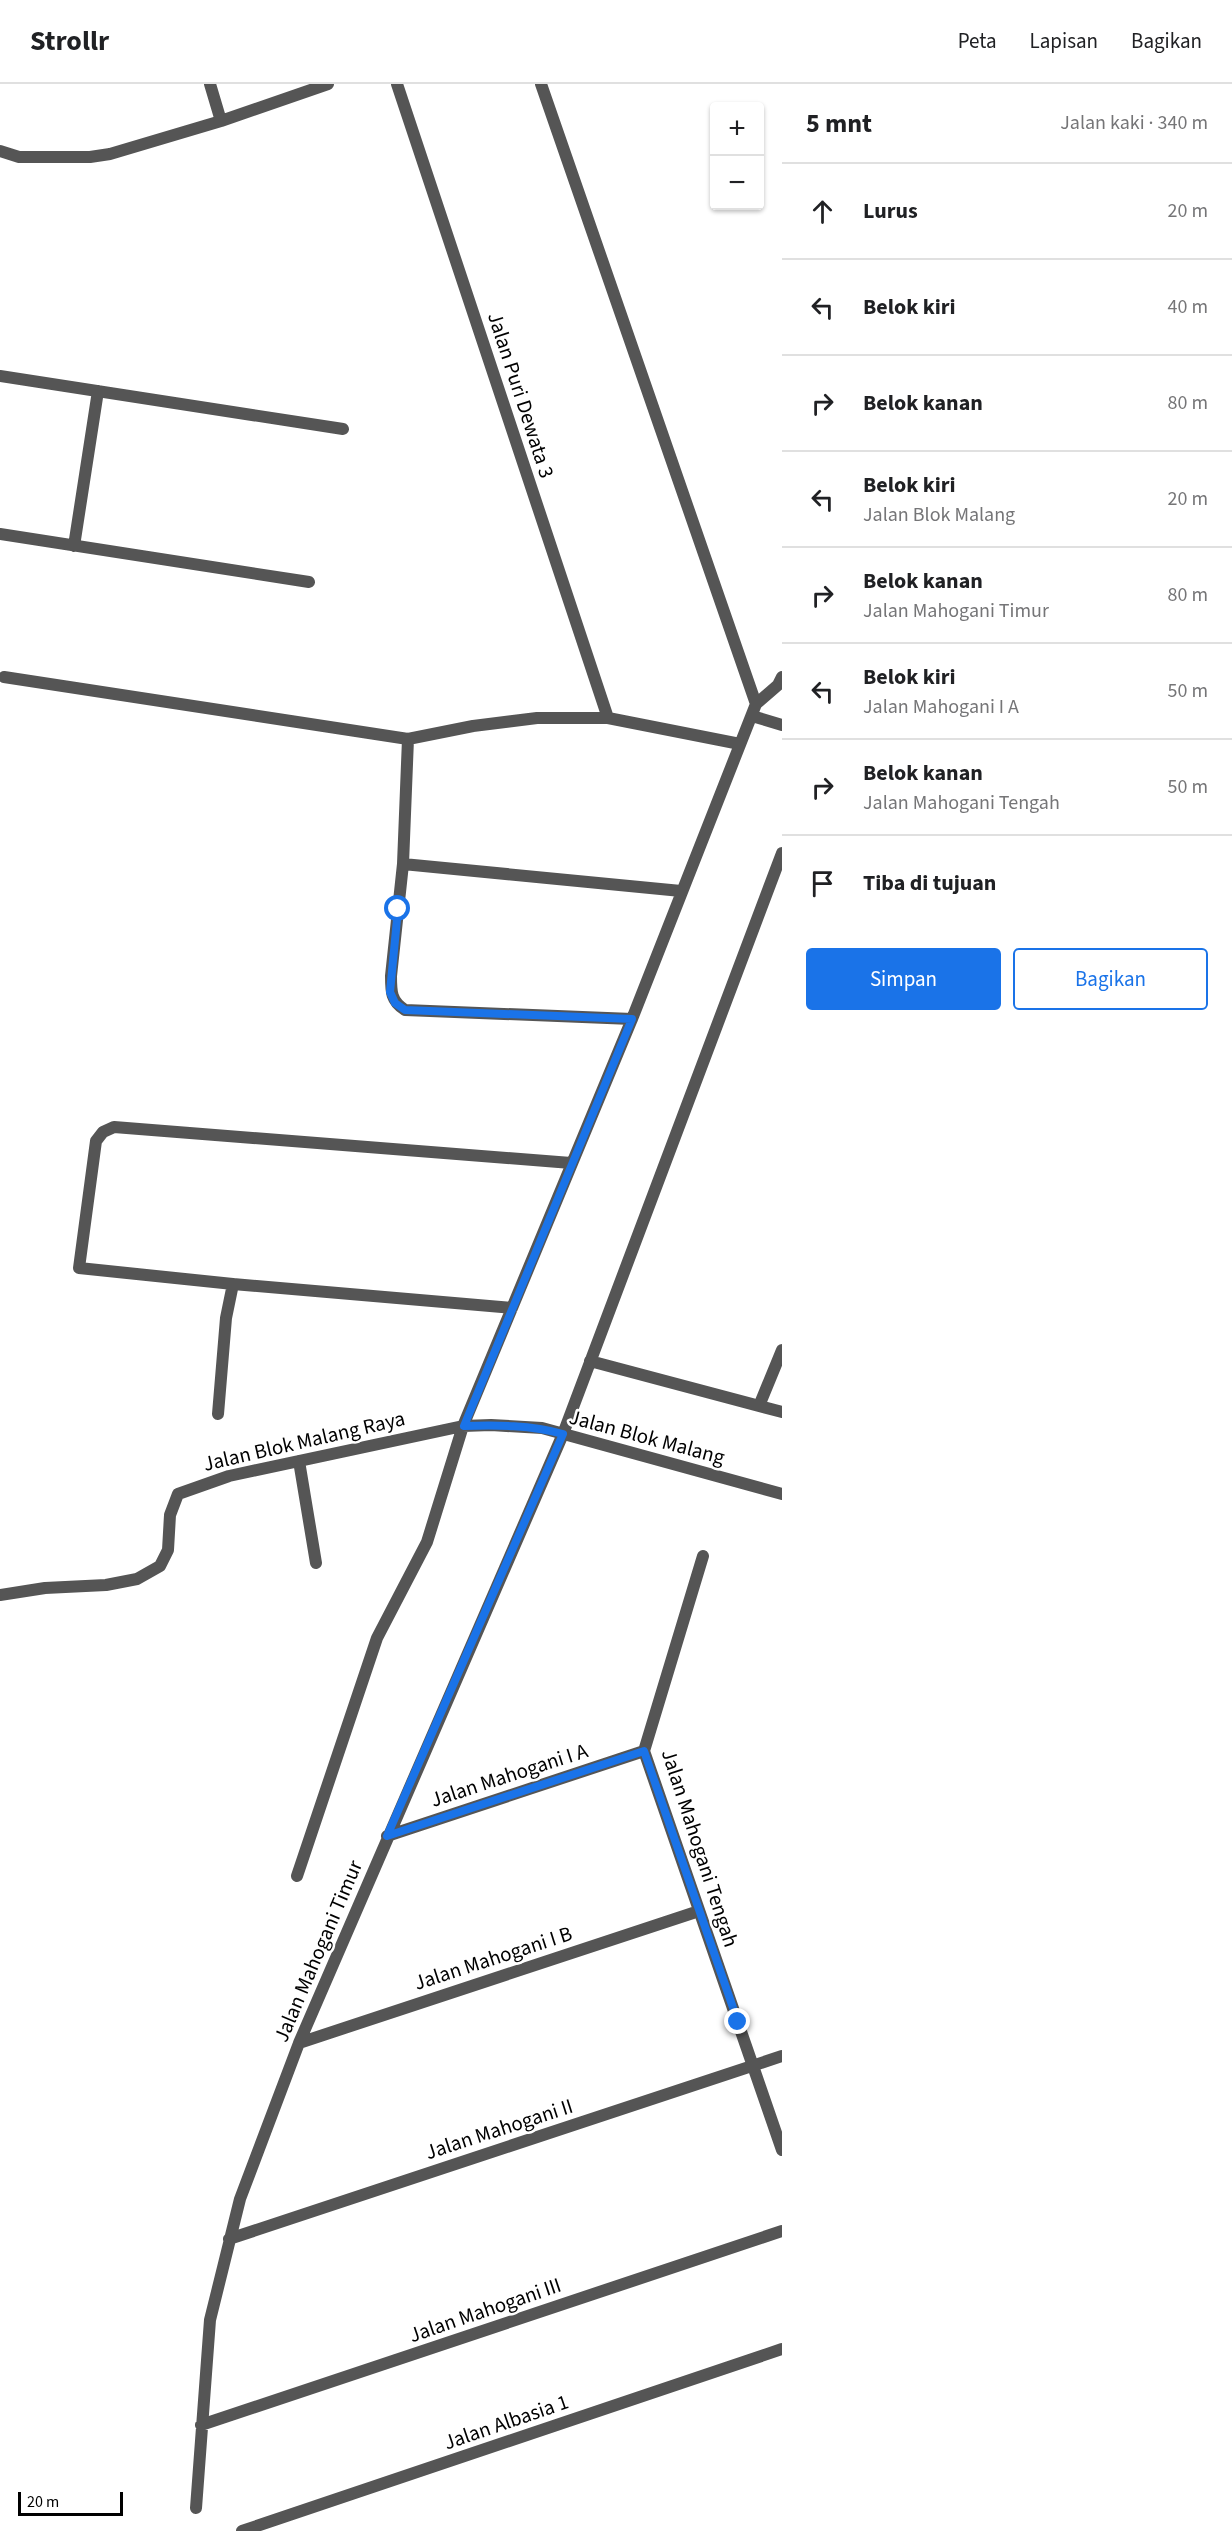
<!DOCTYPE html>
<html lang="id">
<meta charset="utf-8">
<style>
:root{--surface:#fff;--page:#f6f6f6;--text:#202124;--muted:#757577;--line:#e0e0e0;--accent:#1a73e8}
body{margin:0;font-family:"Source Sans 3",sans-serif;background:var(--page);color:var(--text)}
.controls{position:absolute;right:18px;top:18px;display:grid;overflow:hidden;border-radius:6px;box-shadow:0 2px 4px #0004}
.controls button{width:54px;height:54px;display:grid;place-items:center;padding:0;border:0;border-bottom:2px solid var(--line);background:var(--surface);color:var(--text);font:30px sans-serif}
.scale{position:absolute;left:18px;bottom:15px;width:105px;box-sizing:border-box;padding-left:6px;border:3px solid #000;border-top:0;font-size:16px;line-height:21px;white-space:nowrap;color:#000;-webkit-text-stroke:4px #fff;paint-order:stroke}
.stop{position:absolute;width:18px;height:18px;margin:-14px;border:4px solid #1a73e8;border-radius:50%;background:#fff}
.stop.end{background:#1a73e8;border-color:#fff;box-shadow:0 2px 6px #0008}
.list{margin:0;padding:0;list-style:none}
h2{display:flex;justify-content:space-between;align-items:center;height:78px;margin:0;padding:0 24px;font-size:26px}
h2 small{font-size:20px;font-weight:400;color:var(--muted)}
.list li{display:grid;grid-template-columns:39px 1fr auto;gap:18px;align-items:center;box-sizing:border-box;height:96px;padding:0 24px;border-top:2px solid var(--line)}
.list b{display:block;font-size:22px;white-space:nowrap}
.list p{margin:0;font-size:20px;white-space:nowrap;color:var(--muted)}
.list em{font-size:20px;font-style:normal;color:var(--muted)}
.actions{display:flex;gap:12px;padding:18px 24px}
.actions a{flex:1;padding:14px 0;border:2px solid var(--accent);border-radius:6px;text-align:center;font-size:21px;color:var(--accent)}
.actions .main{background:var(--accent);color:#fff}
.icon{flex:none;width:33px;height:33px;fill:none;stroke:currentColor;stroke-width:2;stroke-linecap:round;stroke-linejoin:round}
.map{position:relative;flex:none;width:782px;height:2447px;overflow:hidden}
header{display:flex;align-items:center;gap:36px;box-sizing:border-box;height:84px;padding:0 30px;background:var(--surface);border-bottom:2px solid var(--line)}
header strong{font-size:28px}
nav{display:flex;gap:33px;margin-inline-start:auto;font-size:21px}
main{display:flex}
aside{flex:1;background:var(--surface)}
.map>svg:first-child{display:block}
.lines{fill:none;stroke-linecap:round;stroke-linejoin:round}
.minor{stroke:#555;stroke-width:12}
.route{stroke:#1a73e8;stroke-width:8}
.labels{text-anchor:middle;stroke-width:5;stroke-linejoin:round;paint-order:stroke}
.street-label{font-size:21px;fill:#000;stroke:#fff}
</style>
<header>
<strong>Strollr</strong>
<nav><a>Peta</a><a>Lapisan</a><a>Bagikan</a></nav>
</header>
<main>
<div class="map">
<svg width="782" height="2447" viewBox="0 0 782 2447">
<rect width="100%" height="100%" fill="#fff"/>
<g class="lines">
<path class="minor" d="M210,0L221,37
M397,0L608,634
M0,67L19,73H90L110,70L221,37L328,0
M0,292L343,345
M0,450L309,498
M74,462L98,307
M4,593L408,655L473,642L537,634H608L740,660
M756,620L778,601L782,593
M752,632L782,641
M408,655L403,780L391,892C391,908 391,917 405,926L632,935
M403,780L681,807
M512,1224L233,1200L79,1184L96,1057L103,1048L114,1043L571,1079
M590,1277L782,1328
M759,1322L782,1266
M218,1330L226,1234L233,1200
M299,1377L316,1479
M703,1472L644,1667L782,2066
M0,1511L45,1504L106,1501L137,1495L160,1482L168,1466L170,1431L178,1410L229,1392L463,1342L491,1341L542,1344L782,1410
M387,1752L644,1667
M297,1792L377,1554L427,1458L463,1342L632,935L756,620L541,0
M299,1959L699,1827
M229,2155L782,1972
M201,2341L782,2147
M196,2424L210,2236L240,2115L299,1959L563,1350L782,769
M242,2447L782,2265"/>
</g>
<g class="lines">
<path class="route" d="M398,825L390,908L395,919L405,926L632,935L464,1342C497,1341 531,1341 563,1350L387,1752L644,1667L738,1938"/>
</g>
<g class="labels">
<g class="street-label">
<text transform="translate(521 311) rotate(72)" y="7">Jalan Puri Dewata 3</text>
<text transform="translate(647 1353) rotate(15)" y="7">Jalan Blok Malang</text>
<text transform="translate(304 1357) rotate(-13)" y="7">Jalan Blok Malang Raya</text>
<text transform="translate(509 1691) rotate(-18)" y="7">Jalan Mahogani I A</text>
<text transform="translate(700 1764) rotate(72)" y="7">Jalan Mahogani Tengah</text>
<text transform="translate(318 1867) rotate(-67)" y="7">Jalan Mahogani Timur</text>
<text transform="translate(493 1874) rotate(-18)" y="7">Jalan Mahogani I B</text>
<text transform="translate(499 2045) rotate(-18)" y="7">Jalan Mahogani II</text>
<text transform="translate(485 2226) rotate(-19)" y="7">Jalan Mahogani III</text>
<text transform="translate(506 2338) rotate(-19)" y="7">Jalan Albasia 1</text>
</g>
</g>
</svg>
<div class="controls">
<button>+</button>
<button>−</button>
</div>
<div class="scale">20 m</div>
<div class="stop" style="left:398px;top:825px"></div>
<div class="stop end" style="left:738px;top:1938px"></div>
</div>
<aside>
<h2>5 mnt<small>Jalan kaki · 340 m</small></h2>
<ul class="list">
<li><svg class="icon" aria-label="ahead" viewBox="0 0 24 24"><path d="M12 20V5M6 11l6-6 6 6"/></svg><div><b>Lurus</b></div><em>20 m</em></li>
<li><svg class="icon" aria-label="left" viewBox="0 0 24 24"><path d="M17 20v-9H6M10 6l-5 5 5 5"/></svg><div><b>Belok kiri</b></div><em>40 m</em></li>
<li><svg class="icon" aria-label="right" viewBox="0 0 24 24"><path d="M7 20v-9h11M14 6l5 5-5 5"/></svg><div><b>Belok kanan</b></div><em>80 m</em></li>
<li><svg class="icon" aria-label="left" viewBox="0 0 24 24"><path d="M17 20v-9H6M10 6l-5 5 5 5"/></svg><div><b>Belok kiri</b><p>Jalan Blok Malang</p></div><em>20 m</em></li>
<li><svg class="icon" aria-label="right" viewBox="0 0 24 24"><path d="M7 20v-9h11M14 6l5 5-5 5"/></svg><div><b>Belok kanan</b><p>Jalan Mahogani Timur</p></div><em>80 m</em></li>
<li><svg class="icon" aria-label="left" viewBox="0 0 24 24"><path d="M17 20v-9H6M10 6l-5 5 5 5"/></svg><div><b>Belok kiri</b><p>Jalan Mahogani I A</p></div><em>50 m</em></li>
<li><svg class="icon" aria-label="right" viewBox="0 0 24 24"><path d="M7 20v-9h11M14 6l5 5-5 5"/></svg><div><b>Belok kanan</b><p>Jalan Mahogani Tengah</p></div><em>50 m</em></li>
<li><svg class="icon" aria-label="arrive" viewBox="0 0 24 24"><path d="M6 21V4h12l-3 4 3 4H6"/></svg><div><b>Tiba di tujuan</b></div></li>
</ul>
<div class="actions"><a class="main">Simpan</a><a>Bagikan</a></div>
</aside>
</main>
